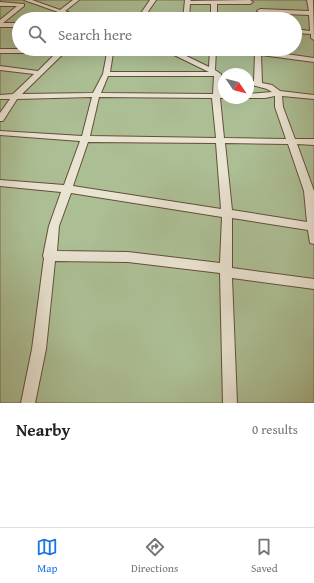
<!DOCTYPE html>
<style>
body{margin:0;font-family:"Gentium Book Plus",serif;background:#f6f6f6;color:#202124}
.compass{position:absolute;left:218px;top:68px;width:36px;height:36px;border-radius:50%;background:#fff;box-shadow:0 4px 16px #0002;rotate:125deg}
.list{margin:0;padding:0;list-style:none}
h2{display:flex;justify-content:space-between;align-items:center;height:52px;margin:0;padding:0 16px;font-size:17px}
h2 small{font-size:13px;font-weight:400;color:#757577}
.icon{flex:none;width:22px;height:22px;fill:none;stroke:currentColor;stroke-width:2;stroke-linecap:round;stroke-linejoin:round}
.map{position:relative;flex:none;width:314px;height:403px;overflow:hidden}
.search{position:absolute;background:#fff;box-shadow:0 4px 16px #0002;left:12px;right:12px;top:12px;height:44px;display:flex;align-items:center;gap:10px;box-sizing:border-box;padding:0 14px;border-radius:22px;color:#757577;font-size:15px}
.sheet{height:124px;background:#fff}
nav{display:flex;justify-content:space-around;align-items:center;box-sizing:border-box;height:56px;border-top:1px solid #e0e0e0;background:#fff;font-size:11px;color:#757577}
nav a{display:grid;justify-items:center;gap:2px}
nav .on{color:#1a73e8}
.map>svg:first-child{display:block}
.green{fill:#acbe94;stroke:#757050;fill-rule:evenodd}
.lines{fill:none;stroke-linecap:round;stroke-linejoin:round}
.minor-casing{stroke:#664e38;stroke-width:2}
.minor{fill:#e9e3d2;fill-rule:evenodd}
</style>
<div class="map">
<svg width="314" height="403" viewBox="0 0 314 403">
<rect width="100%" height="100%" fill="#ddd4ba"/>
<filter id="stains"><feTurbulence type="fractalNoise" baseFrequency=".005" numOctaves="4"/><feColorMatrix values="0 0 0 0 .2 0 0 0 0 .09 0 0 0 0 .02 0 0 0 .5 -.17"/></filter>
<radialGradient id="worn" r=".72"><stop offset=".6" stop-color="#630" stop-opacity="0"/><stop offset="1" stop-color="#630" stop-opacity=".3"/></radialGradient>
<path class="green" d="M0 0H314V403H0ZM19 19H295V49H19ZM224 74H248V98H224Z"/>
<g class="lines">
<g class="minor-casing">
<path id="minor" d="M24 0H32L60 10 73 0H79L65 11 86 19H78Z
M150 0H156L143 19H137Z
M185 0H191L190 1 250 0 253 2 250 4H217V19H211V4H190L189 19H183Z
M307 0H313L314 40 311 38V34L295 33V29L310 31 309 15 260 13 257 11 260 9 309 11Z
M0 2 24 4V6L3 23H19V27H0V20L17 6H0Z
M0 49H172L209 67 210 49H216L215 70 221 74 220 94H224L225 98H220L224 138 286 139 275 107V96L265 98H247L248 94 272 92 267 89 248 84V80L254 81 255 54 230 51 227 49 258 50 314 58V62L261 55 262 83 272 85 280 91 314 95V99L282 96 283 107 295 139H314V145L297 144 314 191V244L310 243 308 230 232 218V268L314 279V289L232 278 237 403H223L220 273 128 262 55 261 46 349 35 403H21L32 349 44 258 43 256 49 226 61 192 0 186V180L64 185 80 141 0 135V131L82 136 92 97 17 99 3 121H0V113L10 99H0V95L13 94 34 74 0 70V66L38 71 56 53H0ZM64 53H107L103 74 93 93 22 94ZM113 53H170L209 72H110ZM108 76H214L213 94 101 93ZM99 97 212 98 216 138 90 136ZM88 142 216 143 221 209 73 186ZM225 143 288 144 304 191 307 222 232 210ZM71 193 222 217 220 263 128 252 57 251 59 226Z"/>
</g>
<use href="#minor" class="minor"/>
</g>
<rect width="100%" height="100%" filter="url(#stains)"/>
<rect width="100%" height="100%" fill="url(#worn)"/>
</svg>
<svg class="compass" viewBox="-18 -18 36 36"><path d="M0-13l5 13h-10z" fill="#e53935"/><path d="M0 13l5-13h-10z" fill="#757577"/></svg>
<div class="search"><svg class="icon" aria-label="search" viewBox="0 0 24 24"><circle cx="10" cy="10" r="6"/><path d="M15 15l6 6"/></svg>Search here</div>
</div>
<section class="sheet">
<h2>Nearby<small>0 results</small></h2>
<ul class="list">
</ul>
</section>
<nav>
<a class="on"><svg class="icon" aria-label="map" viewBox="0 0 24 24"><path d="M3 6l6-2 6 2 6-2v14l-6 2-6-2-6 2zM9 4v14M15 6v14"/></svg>Map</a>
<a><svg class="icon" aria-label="directions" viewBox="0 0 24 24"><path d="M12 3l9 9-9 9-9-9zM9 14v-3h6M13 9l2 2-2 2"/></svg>Directions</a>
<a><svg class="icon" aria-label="saved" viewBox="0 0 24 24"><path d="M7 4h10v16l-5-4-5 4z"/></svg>Saved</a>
</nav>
